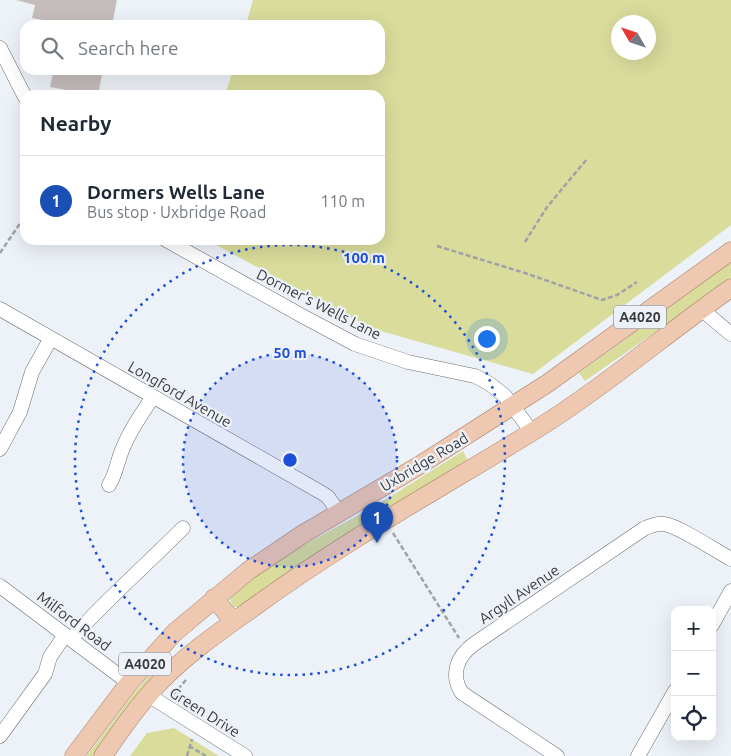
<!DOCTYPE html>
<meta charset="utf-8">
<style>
body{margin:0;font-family:Ubuntu,sans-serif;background:#f2f2f3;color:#1f2937}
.controls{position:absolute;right:15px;bottom:15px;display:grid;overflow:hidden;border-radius:10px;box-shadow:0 5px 20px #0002}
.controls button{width:45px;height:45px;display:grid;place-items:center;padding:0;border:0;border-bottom:1px solid #e0e1e3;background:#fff;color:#1f2937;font:25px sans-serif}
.compass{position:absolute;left:611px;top:15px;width:45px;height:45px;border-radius:50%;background:#fff;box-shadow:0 5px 20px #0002;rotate:309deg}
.you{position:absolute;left:486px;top:338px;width:18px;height:18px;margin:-12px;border:4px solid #fff;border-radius:50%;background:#1a73e8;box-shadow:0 0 0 8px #1a73e833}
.badge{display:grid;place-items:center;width:32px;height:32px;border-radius:50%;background:#9151c6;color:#fff;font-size:16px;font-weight:700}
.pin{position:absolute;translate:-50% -41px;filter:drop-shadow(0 1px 2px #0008)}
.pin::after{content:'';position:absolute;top:26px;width:18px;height:15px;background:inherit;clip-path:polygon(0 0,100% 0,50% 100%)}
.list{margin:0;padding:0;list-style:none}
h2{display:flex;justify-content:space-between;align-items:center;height:65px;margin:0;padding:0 20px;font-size:21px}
h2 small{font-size:16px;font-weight:400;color:#747a83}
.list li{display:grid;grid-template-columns:32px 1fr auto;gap:15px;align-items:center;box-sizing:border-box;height:90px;padding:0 20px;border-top:1px solid #e0e1e3}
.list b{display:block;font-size:19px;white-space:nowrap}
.list p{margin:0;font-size:16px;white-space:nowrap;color:#747a83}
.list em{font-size:16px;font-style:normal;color:#747a83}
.icon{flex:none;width:28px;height:28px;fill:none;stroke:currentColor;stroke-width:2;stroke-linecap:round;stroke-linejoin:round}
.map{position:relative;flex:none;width:731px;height:756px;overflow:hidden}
.search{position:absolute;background:#fff;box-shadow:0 5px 20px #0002;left:20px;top:20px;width:365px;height:55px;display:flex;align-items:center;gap:12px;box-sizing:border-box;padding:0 18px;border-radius:15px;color:#747a83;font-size:19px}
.panel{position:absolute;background:#fff;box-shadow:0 5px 20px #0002;left:20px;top:90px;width:365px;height:155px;border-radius:15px}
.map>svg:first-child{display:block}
.green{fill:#d9dc9b;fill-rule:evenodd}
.building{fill:#c5bdbb}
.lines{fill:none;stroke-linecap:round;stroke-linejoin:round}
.minor-casing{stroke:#676c70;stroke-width:15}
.major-casing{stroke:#a77e66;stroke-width:19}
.path{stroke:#9fa3a7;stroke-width:2.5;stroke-dasharray:5 2.5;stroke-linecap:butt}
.minor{stroke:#fff;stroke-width:14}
.major{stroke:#eec8b0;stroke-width:18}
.ring{fill:none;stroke:#1d4ed8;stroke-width:2.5;stroke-dasharray:2.5 5}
.labels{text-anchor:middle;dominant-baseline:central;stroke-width:4.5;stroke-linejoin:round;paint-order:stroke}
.shield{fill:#edf2f8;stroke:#6e7174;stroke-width:1}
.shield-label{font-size:14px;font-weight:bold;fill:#383a3c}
.street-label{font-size:15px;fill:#383a3c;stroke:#edf2f8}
.centre{fill:#1d4ed8;stroke:#edf2f8;stroke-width:2.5}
.ring-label{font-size:15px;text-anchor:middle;font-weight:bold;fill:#1d4ed8;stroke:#edf2f8;stroke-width:4.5;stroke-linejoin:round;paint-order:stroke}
</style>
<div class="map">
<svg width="731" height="756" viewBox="0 0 731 756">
<rect width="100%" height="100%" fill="#edf2f8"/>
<path class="green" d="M253 0H731V225L533 374 370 328 207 240H380V95H225L233 70H380V25H246ZM648 22V52H618V22Z
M731 262V278L693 306 585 381 579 373Z
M463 451 469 462 242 607H234L230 600 232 594 261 572 300 547 377 505Z
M167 655 173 661 93 756H87L134 693Z
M174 728 219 756H130L147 733Z"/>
<path class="building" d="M16 0H117L112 25H42L43 20 32 18 35 5Z
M43 70H103L98 95H76L77 92 50 87 53 73Z"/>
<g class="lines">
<g class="minor-casing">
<path id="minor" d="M0 48 25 97
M166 240 306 318 355 344 408 362 475 376 490 384 505 396 532 432
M0 309 322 493 328 497 339 513
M701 309 731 334
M0 449 20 412 32 372 51 338
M109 485C117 472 117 461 123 448 130 430 142 413 153 397
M0 586 129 683
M712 625 731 591
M71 639C106 600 146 565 183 528
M148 695 245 756
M0 736 45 674 50 657 65 635
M557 756 462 693C450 675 457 656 474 644L645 528C651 526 657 523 664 524 679 526 716 551 731 559
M638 756 675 691"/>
</g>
<g class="major-casing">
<path id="major" d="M214 598 233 621
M74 756 129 683 175 632 248 571 303 534 420 465 548 383 731 251
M103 756C121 730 139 704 161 681 188 653 222 630 254 607 343 542 439 489 532 432 602 389 664 335 731 288"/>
</g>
<path class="path" d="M525 242 547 207 587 159
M437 246 525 273 602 300 617 295 637 282
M0 253 25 216
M393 533 459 638
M173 695 186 680
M189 746 206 756
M187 756 192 739"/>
<use href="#minor" class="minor"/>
<use href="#major" class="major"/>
</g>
<circle cx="290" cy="460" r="107" fill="#1d4ed8" fill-opacity=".12"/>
<g class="ring">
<circle cx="290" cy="460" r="107"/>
<circle cx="290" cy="460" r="215"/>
</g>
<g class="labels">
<g class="shield">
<rect x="614" y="305.5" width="52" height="23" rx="4"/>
<rect x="119" y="652.5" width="52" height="23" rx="4"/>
</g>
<g class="shield-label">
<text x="640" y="317">A4020</text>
<text x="145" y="664">A4020</text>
</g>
<g class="street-label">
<text transform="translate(319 304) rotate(27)">Dormer's Wells Lane</text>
<text transform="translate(180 394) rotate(30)">Longford Avenue</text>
<text transform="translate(424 462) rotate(-31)">Uxbridge Road</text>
<text transform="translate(519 594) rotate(-34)">Argyll Avenue</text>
<text transform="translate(74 621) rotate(37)">Milford Road</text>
<text transform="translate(205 712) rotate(32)">Green Drive</text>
</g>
</g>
<circle cx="290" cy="460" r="8" class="centre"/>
<g class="ring-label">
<text x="364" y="263">100 m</text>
<text x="290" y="358">50 m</text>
</g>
</svg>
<div class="controls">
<button>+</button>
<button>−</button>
<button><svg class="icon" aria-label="locate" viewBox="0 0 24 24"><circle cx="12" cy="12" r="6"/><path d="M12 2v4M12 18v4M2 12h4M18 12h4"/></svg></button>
</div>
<svg class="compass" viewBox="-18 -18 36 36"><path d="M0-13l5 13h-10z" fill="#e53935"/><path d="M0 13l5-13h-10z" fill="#747a83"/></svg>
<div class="you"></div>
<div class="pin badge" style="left:377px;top:543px;background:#1a4fb4">1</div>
<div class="search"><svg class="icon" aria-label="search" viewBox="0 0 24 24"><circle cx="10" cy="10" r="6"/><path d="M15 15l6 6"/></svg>Search here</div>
<section class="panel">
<h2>Nearby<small></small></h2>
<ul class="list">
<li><span class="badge" style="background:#1a4fb4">1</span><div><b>Dormers Wells Lane</b><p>Bus stop · Uxbridge Road</p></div><em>110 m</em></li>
</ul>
</section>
</div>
